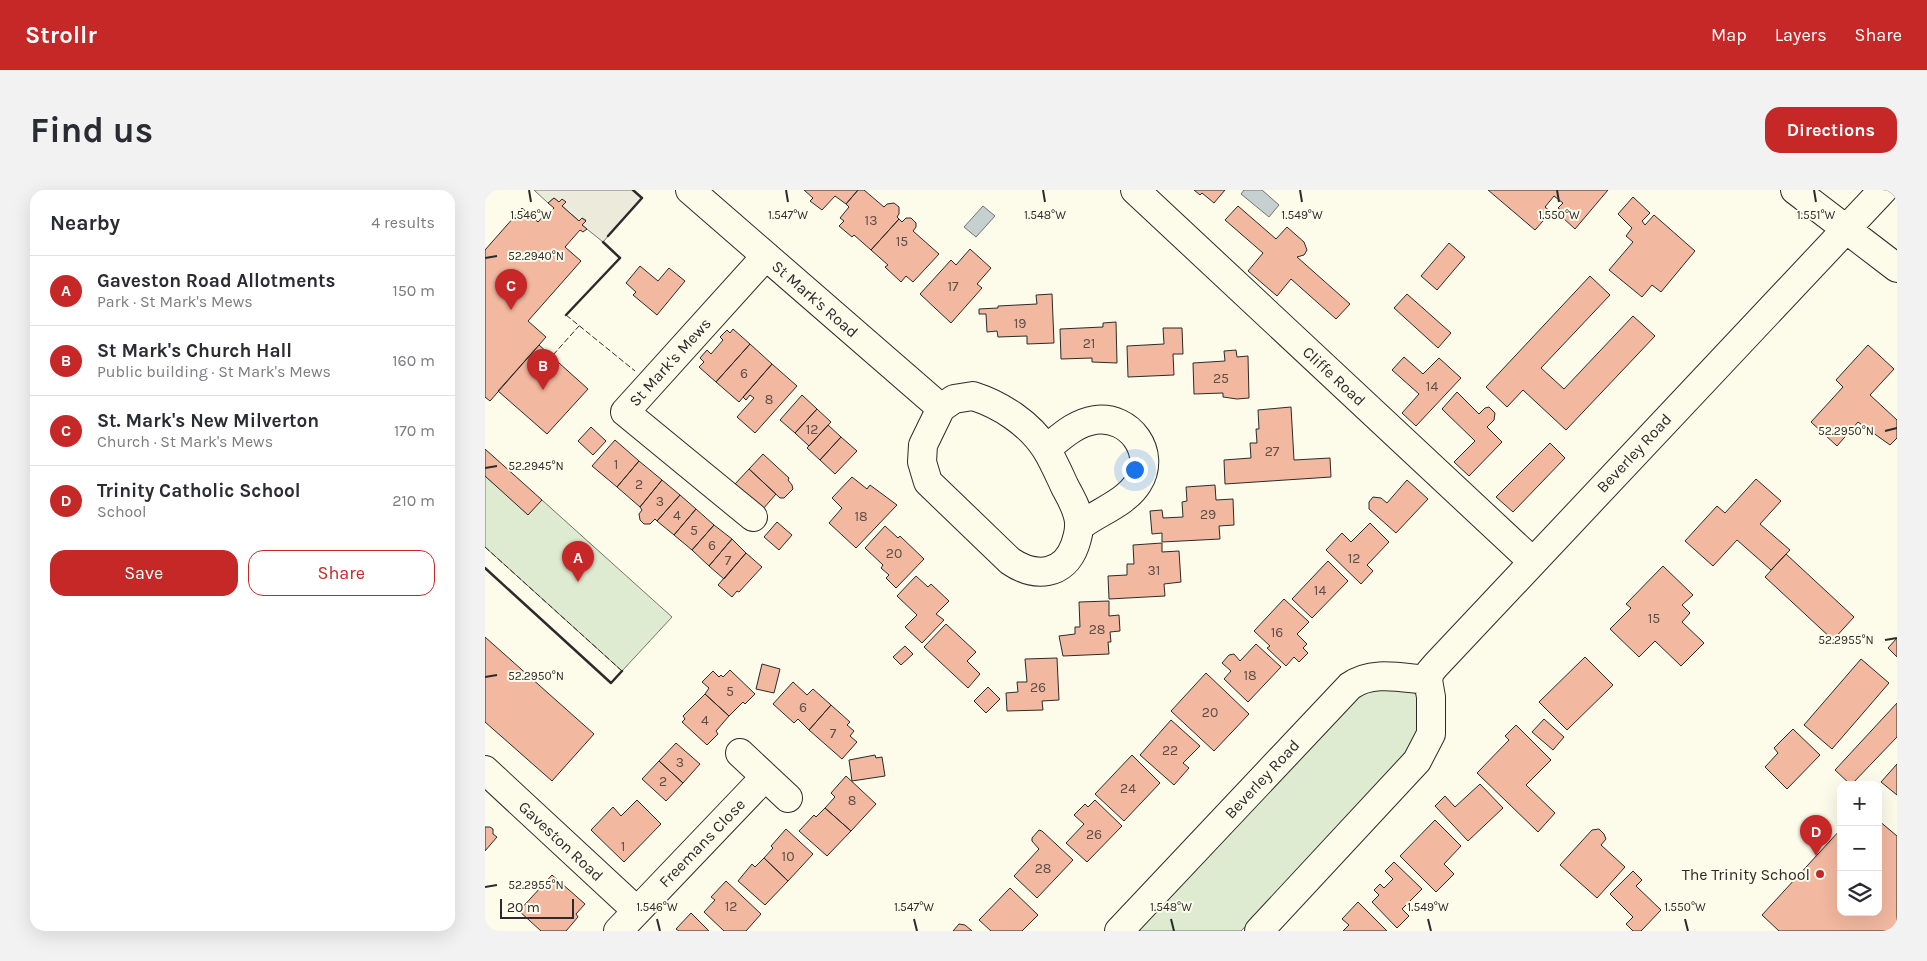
<!DOCTYPE html>
<meta charset="utf-8">
<style>
body{margin:0;font-family:Karla,sans-serif;background:#f2f2f3;color:#2b2b33}
.controls{position:absolute;right:15px;bottom:15px;display:grid;overflow:hidden;border-radius:10px;box-shadow:0 5px 20px #0002}
.controls button{width:45px;height:45px;display:grid;place-items:center;padding:0;border:0;border-bottom:1px solid #e1e1e2;background:#fff;color:#2b2b33;font:25px sans-serif}
.scale{position:absolute;left:15px;bottom:12px;width:74px;box-sizing:border-box;padding-left:5px;border:2px solid #2b2b2b;border-top:0;font-size:14px;line-height:18px;white-space:nowrap;color:#2b2b2b;-webkit-text-stroke:4px #fdfbea;paint-order:stroke}
.you{position:absolute;left:649px;top:279px;width:18px;height:18px;margin:-12px;border:4px solid #fff;border-radius:50%;background:#1a73e8;box-shadow:0 0 0 8px #1a73e833}
.badge{display:grid;place-items:center;width:32px;height:32px;border-radius:50%;background:#c62828;color:#fff;font-size:16px;font-weight:700}
.pin{position:absolute;translate:-50% -41px;filter:drop-shadow(0 1px 2px #0008)}
.pin::after{content:'';position:absolute;top:26px;width:18px;height:15px;background:inherit;clip-path:polygon(0 0,100% 0,50% 100%)}
.list{margin:0;padding:0;list-style:none}
h2{display:flex;justify-content:space-between;align-items:center;height:65px;margin:0;padding:0 20px;font-size:21px}
h2 small{font-size:16px;font-weight:400;color:#7c7c81}
.list li{display:grid;grid-template-columns:32px 1fr auto;gap:15px;align-items:center;box-sizing:border-box;height:70px;padding:0 20px;border-top:1px solid #e1e1e2}
.list b{display:block;font-size:19px;white-space:nowrap}
.list p{margin:0;font-size:16px;white-space:nowrap;color:#7c7c81}
.list em{font-size:16px;font-style:normal;color:#7c7c81}
.actions{display:flex;gap:10px;padding:15px 20px}
.actions a{flex:1;padding:11px 0;border:1px solid #c62828;border-radius:15px;text-align:center;font-size:18px;color:#c62828}
.actions .main{background:#c62828;color:#fff}
.icon{flex:none;width:28px;height:28px;fill:none;stroke:currentColor;stroke-width:2;stroke-linecap:round;stroke-linejoin:round}
.map{position:relative;flex:none;width:1412px;height:741px;overflow:hidden;border-radius:15px}
header{display:flex;align-items:center;gap:30px;box-sizing:border-box;height:70px;padding:0 25px;background:#c62828;color:#fff}
header strong{font-size:24px}
nav{display:flex;gap:28px;margin-inline-start:auto;font-size:18px}
.intro{display:flex;align-items:center;justify-content:space-between;box-sizing:border-box;height:120px;padding:0 30px}
h1{margin:0;font-size:35px}
.button{padding:12px 22px;border-radius:15px;background:#c62828;color:#fff;font-size:18px;font-weight:700}
main{display:flex;gap:30px;padding:0 30px}
aside{flex:1;background:#fff;border-radius:15px;box-shadow:0 5px 20px #0002}
.map>svg:first-child{display:block}
.green{fill:#deebd1;stroke:#74746e}
.parking{fill:#eceadb;stroke:#74746e}
.water{fill:#c7d0d0;stroke:#74746e}
.building{fill:#f2b8a0;stroke:#2b2b2b}
.lines{fill:none;stroke-linecap:round;stroke-linejoin:round}
.minor-casing{stroke:#2b2b2b;stroke-width:30}
.minor{stroke:#fdfbea;stroke-width:28}
.fence{stroke:#2b2b2b;stroke-width:1;stroke-dasharray:6 2.5;stroke-linecap:butt}
.wall{stroke:#2b2b2b;stroke-width:2.5}
.ticks{fill:none;stroke:#2b2b2b;stroke-width:2}
.poi-dot{fill:#c62828;stroke:#fdfbea;stroke-width:2}
.labels{text-anchor:middle;dominant-baseline:central;stroke-width:4;stroke-linejoin:round;paint-order:stroke}
.number-label{font-size:14px;fill:#5d4e48}
.street-label{font-size:16px;fill:#2b2b2b;stroke:#fdfbea}
.poi-label{font-size:16px;fill:#2b2b2b;stroke:#fdfbea;text-anchor:end}
.ticks-label{font-size:12px;text-anchor:middle;fill:#2b2b2b;stroke:#fdfbea;stroke-width:4;stroke-linejoin:round;paint-order:stroke}
</style>
<header>
<strong>Strollr</strong>
<nav><a>Map</a><a>Layers</a><a>Share</a></nav>
</header>
<div class="intro"><h1>Find us</h1><a class="button">Directions</a></div>
<main>
<aside>
<h2>Nearby<small>4 results</small></h2>
<ul class="list">
<li><span class="badge">A</span><div><b>Gaveston Road Allotments</b><p>Park · St Mark's Mews</p></div><em>150 m</em></li>
<li><span class="badge">B</span><div><b>St Mark's Church Hall</b><p>Public building · St Mark's Mews</p></div><em>160 m</em></li>
<li><span class="badge">C</span><div><b>St. Mark's New Milverton</b><p>Church · St Mark's Mews</p></div><em>170 m</em></li>
<li><span class="badge">D</span><div><b>Trinity Catholic School</b><p>School</p></div><em>210 m</em></li>
</ul>
<div class="actions"><a class="main">Save</a><a>Share</a></div>
</aside>
<div class="map">
<svg width="1412" height="741" viewBox="0 0 1412 741">
<rect width="100%" height="100%" fill="#fdfbea"/>
<path class="green" d="M0 286 43 324 57 310 187 427 137 481 0 357Z
M877 499H923L931 504 934 510 937 530 927 558 756 741H650Z"/>
<path class="parking" d="M49 0H148L157 8 118 52 97 35 101 30 97 28 94 31 77 16 81 12 77 10 74 12 69 8 63 13Z"/>
<path class="water" d="M759 0H777L794 15 784 27 756 4Z
M498 16 510 26 491 47 479 37Z"/>
<path class="building" d="M319 0H373L361 14 350 6 337 20 325 11 328 8Z
M373 0H379L399 17 402 14 409 13 414 17V24L412 27 414 29 386 60 369 45 367 47 354 36 359 31 355 28 364 17 361 14Z
M709 0H740L729 13 717 3 715 5Z
M1003 0H1123L1090 39 1077 27 1080 23 1073 18 1078 13 1069 6 1060 17 1066 22 1050 40Z
M1148 7 1165 23 1157 31 1160 35 1169 25 1210 61 1176 102 1167 95 1157 107 1124 80 1148 52 1141 46 1147 38 1133 24Z
M69 8 74 12 77 9 81 12 77 16 94 31 97 28 101 31 97 35 102 39 98 42 95 40 80 57 96 71 43 131 61 147 5 211 0 207V60L37 18 53 32 60 24 62 25 69 18 63 13Z
M753 16 791 49 802 37 819 52 822 60 819 65 812 67 865 114 851 129 806 89 792 106 763 81 778 63 740 30Z
M421 28H426L431 33V37L428 41 454 64 428 92 421 86 416 92 400 77 403 75 386 60 414 29 417 32Z
M964 53 980 67 952 100 936 86Z
M485 59 506 78 492 94 497 98 466 133 435 104 466 70 471 75Z
M155 76 173 91 184 78 200 91 172 125 148 105 151 102 141 93Z
M1105 86 1125 105 1056 178 1079 199 1148 126 1170 146 1081 240 1038 200 1022 217 1001 197Z
M567 104 569 153 542 154V146L513 147 512 141 502 142 501 124H494V119L513 118V116L552 114 551 105Z
M922 104 966 143 953 158 909 118Z
M631 132 632 173 607 172V168L576 169 575 139 618 137V133Z
M678 138H697L698 164H688L689 185 643 187 642 156 679 154Z
M248 139 265 154 231 192 214 177 219 172 215 168 222 160 226 164 238 150 235 147 242 140 245 143Z
M265 154 287 174 254 212 231 192Z
M54 155 103 199 62 244 13 201Z
M1383 155 1409 179 1385 205 1412 230V248L1405 255 1373 232 1352 256 1326 232 1358 197 1351 190Z
M751 160 752 167 763 166 764 208 752 209 738 207V203L709 204 708 173 740 171 739 161Z
M919 167 938 184 954 168 976 188 931 236 917 223 934 204 907 180Z
M287 174 312 196 270 243 252 227 269 208 265 205 261 210 258 207Z
M972 202 994 224 1000 218 1004 217 1010 223 1009 230 1002 237 1017 252 984 286 969 272 990 251 957 219Z
M317 205 332 219 310 243 295 230Z
M806 217 809 270 845 268 846 287 740 294 739 270 766 268 765 253H772L771 239H774L773 220Z
M332 219 346 232 324 256 310 243Z
M343 235 356 247 335 270 322 258Z
M106 237 121 251 108 265 93 251Z
M356 247 372 261 350 284 335 270Z
M130 250 154 271 132 297 107 276Z
M1065 253 1080 268 1028 322 1011 307Z
M0 259 57 310 43 325 0 286Z
M278 264 304 288 303 290 307 295 308 299 299 308H295L264 279Z
M154 271 177 290 155 317 132 297Z
M264 279 291 304 278 319 250 294Z
M367 287 382 299 385 295 412 315 371 358 344 333 357 318 347 308Z
M1271 289 1296 311 1275 334 1305 360 1286 380 1252 350 1228 376 1200 351 1232 316 1240 323Z
M177 290 195 305 172 331 170 329 165 334H159L155 330 154 324 157 320 155 317Z
M922 290 943 309 911 343 884 319V312L888 307 896 308 902 313Z
M730 295 731 310 748 309 749 335 734 336 735 349 677 352V343L667 344 665 321 677 320 678 328 698 327 697 312 702 311 701 297Z
M195 305 211 319 189 345 172 331Z
M211 319 229 335 207 360 189 345Z
M292 332 307 345 294 360 279 347Z
M885 333 904 352 882 375 888 381 876 394 841 360 857 343 866 352Z
M229 335 247 349 224 376 207 360Z
M400 336 413 348 415 346 439 369 411 398 401 388 404 385 396 378 398 375 380 358Z
M247 349 261 363 239 389 224 376Z
M677 353V362L694 361 696 392 679 394 680 406 624 409 623 386 642 385V374H649L648 355Z
M261 363 277 377 254 402 252 401 247 407 233 395Z
M1301 364 1369 427 1348 450 1280 387Z
M843 371 863 391 827 428 807 409Z
M1178 376 1208 405 1197 415 1205 423 1197 432 1219 453 1196 476 1170 451 1154 467 1125 439 1146 418 1141 414Z
M431 386 443 397 446 394 464 411 451 424 459 430 437 453 420 437 432 425 412 406Z
M799 409 824 432 812 444 822 454 818 458 823 463 814 472 809 467 801 476 782 458 785 456 769 441Z
M624 411V426L634 425 635 441 625 442 626 452H623L624 464 578 466 574 446 590 444V437H595L594 412Z
M461 434 491 462 482 471 495 484 483 498 439 457Z
M0 447 109 544 67 591 0 532Z
M1412 448V467L1403 458Z
M771 454 796 477 763 512 739 489 746 481 737 473 744 465 749 464 755 471Z
M420 456 428 464 416 475 408 467Z
M1100 467 1128 495 1082 540 1054 512Z
M572 468 574 510 557 511 558 520 522 521 521 503 533 502 532 492H542L540 469Z
M1376 469 1404 493 1347 559 1319 535Z
M277 474 295 479 289 503 271 499Z
M245 480 270 504 260 514 258 512 244 526 220 504 224 498 217 492 228 481 234 487 236 485 238 487Z
M721 483 764 524 729 561 686 521Z
M308 492 322 505 328 499 346 515 324 540 313 529 309 533 288 514Z
M503 497 515 509 501 523 489 511Z
M220 504 244 526 231 541 233 544 222 555 197 532 200 529 198 526Z
M1412 513V547L1366 595 1350 580Z
M346 515 365 532 362 535 369 541 365 546 372 552 357 569 324 540Z
M1059 529 1079 547 1068 560 1047 542Z
M686 530 715 556 698 573 704 578 689 595 655 565Z
M1031 535 1066 570 1041 595 1070 623 1053 642 992 583 1024 550 1020 546Z
M1308 539 1335 565 1302 599 1280 577 1293 563 1289 558Z
M191 553 215 574 198 593 174 571Z
M390 565 391 568 397 567 400 586 367 591 364 570Z
M647 565 675 593 639 631 610 604Z
M174 571 198 593 181 611 157 589Z
M1412 574V605L1396 592Z
M361 586 391 614 366 641 340 618 350 607 346 603Z
M995 594 1018 618 983 651 950 616 960 606 970 617Z
M152 610 176 634 139 672 106 640 128 617 136 626Z
M610 610 637 636 602 672 581 653 599 634 589 625 600 614 603 617Z
M340 618 366 641 342 666 314 641 329 625 331 627Z
M950 630 976 656 959 674 969 684 951 702 915 666Z
M1393 630 1412 646V741H1294L1277 725 1356 639V722H1393Z
M0 637H5L8 639V644L12 647 0 661Z
M301 639 328 664 303 691 279 668 288 658 286 656Z
M1114 639 1119 644 1121 649 1116 655 1140 677 1112 708 1075 675 1107 640Z
M554 640 557 641 588 670 552 708 529 686 554 659 547 651V648Z
M279 668 303 691 280 715 253 691 267 674 270 677Z
M909 672 937 699 917 719 924 726 912 738 887 712 894 705 889 700 895 694 899 698 908 689 900 681Z
M1148 681 1157 690 1151 696 1176 720 1156 741H1148L1141 734 1148 727 1125 704Z
M67 685 100 714 91 724 93 727 81 741H56L34 721Z
M241 691 276 724 261 741H239L219 722 230 710 226 707Z
M525 698 553 725 537 741H506L494 730Z
M873 712 902 741H858L864 735 857 729Z
M206 723 224 741H194L191 739Z
M474 734 480 735 487 741H468Z"/>
<g class="lines">
<g class="minor-casing">
<path id="minor" d="M205 0 456 218
M650 0 1047 371
M1310 0 1412 78
M488 206C516 215 544 233 561 259 568 270 574 284 580 297 586 308 595 323 594 336 594 342 592 349 590 355 579 386 550 388 525 371L443 292 437 272 438 255 456 218 469 209Z
M561 259C576 247 590 233 610 230 645 225 672 263 653 293 641 313 613 322 595 336
M268 327 140 222 281 66
M255 563 303 608
M0 580 152 721
M133 741 280 587
M634 741 865 496C887 480 917 488 943 490
M774 741 932 571 946 544V507L943 490 945 482 951 475 1398 0"/>
</g>
<use href="#minor" class="minor"/>
<path class="fence" d="M81 125 150 181
M68 165 94 136
M0 357 137 481"/>
<path class="wall" d="M123 46 157 8 148 0
M81 125 135 68 118 52
M0 378 126 493 137 481"/>
</g>
<path class="ticks" d="M44 0 46 12M301 0 303 12M558 0 560 12M815 0 817 12M1072 0 1074 12M1329 0 1331 12M0 68 12 66M1400 241 1412 238M0 278 12 276M1400 450 1412 448M0 487 12 485M0 697 12 695M172 729 175 741M429 729 432 741M686 729 689 741M943 729 946 741M1200 729 1203 741"/>
<circle class="poi-dot" cx="1335" cy="684" r="5"/>
<g class="labels">
<g class="number-label">
<text x="386" y="30">13</text>
<text x="417" y="51">15</text>
<text x="468" y="96">17</text>
<text x="535" y="133">19</text>
<text x="604" y="153">21</text>
<text x="259" y="183">6</text>
<text x="736" y="188">25</text>
<text x="947" y="196">14</text>
<text x="284" y="209">8</text>
<text x="327" y="239">12</text>
<text x="787" y="261">27</text>
<text x="131" y="274">1</text>
<text x="154" y="294">2</text>
<text x="175" y="311">3</text>
<text x="723" y="324">29</text>
<text x="192" y="325">4</text>
<text x="376" y="326">18</text>
<text x="209" y="340">5</text>
<text x="227" y="355">6</text>
<text x="409" y="363">20</text>
<text x="869" y="368">12</text>
<text x="243" y="370">7</text>
<text x="669" y="380">31</text>
<text x="835" y="400">14</text>
<text x="1169" y="428">15</text>
<text x="612" y="439">28</text>
<text x="792" y="442">16</text>
<text x="765" y="485">18</text>
<text x="553" y="497">26</text>
<text x="245" y="501">5</text>
<text x="318" y="517">6</text>
<text x="725" y="522">20</text>
<text x="220" y="530">4</text>
<text x="348" y="543">7</text>
<text x="685" y="560">22</text>
<text x="195" y="572">3</text>
<text x="178" y="591">2</text>
<text x="643" y="598">24</text>
<text x="367" y="610">8</text>
<text x="609" y="644">26</text>
<text x="138" y="656">1</text>
<text x="303" y="666">10</text>
<text x="558" y="678">28</text>
<text x="246" y="716">12</text>
</g>
<g class="street-label">
<text transform="translate(330 109) rotate(41)">St Mark's Road</text>
<text transform="translate(185 172) rotate(-48)">St Mark's Mews</text>
<text transform="translate(849 186) rotate(43)">Cliffe Road</text>
<text transform="translate(1149 263) rotate(-47)">Beverley Road</text>
<text transform="translate(777 589) rotate(-47)">Beverley Road</text>
<text transform="translate(76 651) rotate(43)">Gaveston Road</text>
<text transform="translate(217 653) rotate(-46)">Freemans Close</text>
</g>
<g class="poi-label">
<text x="1325" y="684">The Trinity School</text>
</g>
</g>
<g class="ticks-label">
<text x="46" y="29">1.546°W</text>
<text x="303" y="29">1.547°W</text>
<text x="560" y="29">1.548°W</text>
<text x="817" y="29">1.549°W</text>
<text x="1074" y="29">1.550°W</text>
<text x="1331" y="29">1.551°W</text>
<text x="51" y="70">52.2940°N</text>
<text x="1361" y="245">52.2950°N</text>
<text x="51" y="280">52.2945°N</text>
<text x="1361" y="454">52.2955°N</text>
<text x="51" y="490">52.2950°N</text>
<text x="51" y="699">52.2955°N</text>
<text x="172" y="721">1.546°W</text>
<text x="429" y="721">1.547°W</text>
<text x="686" y="721">1.548°W</text>
<text x="943" y="721">1.549°W</text>
<text x="1200" y="721">1.550°W</text>
</g>
</svg>
<div class="controls">
<button>+</button>
<button>−</button>
<button><svg class="icon" aria-label="layers" viewBox="0 0 24 24"><path d="M12 4l9 5-9 5-9-5zM3 14l9 5 9-5"/></svg></button>
</div>
<div class="scale">20 m</div>
<div class="you"></div>
<div class="pin badge" style="left:93px;top:392px">A</div>
<div class="pin badge" style="left:58px;top:200px">B</div>
<div class="pin badge" style="left:26px;top:120px">C</div>
<div class="pin badge" style="left:1331px;top:666px">D</div>
</div>
</main>
